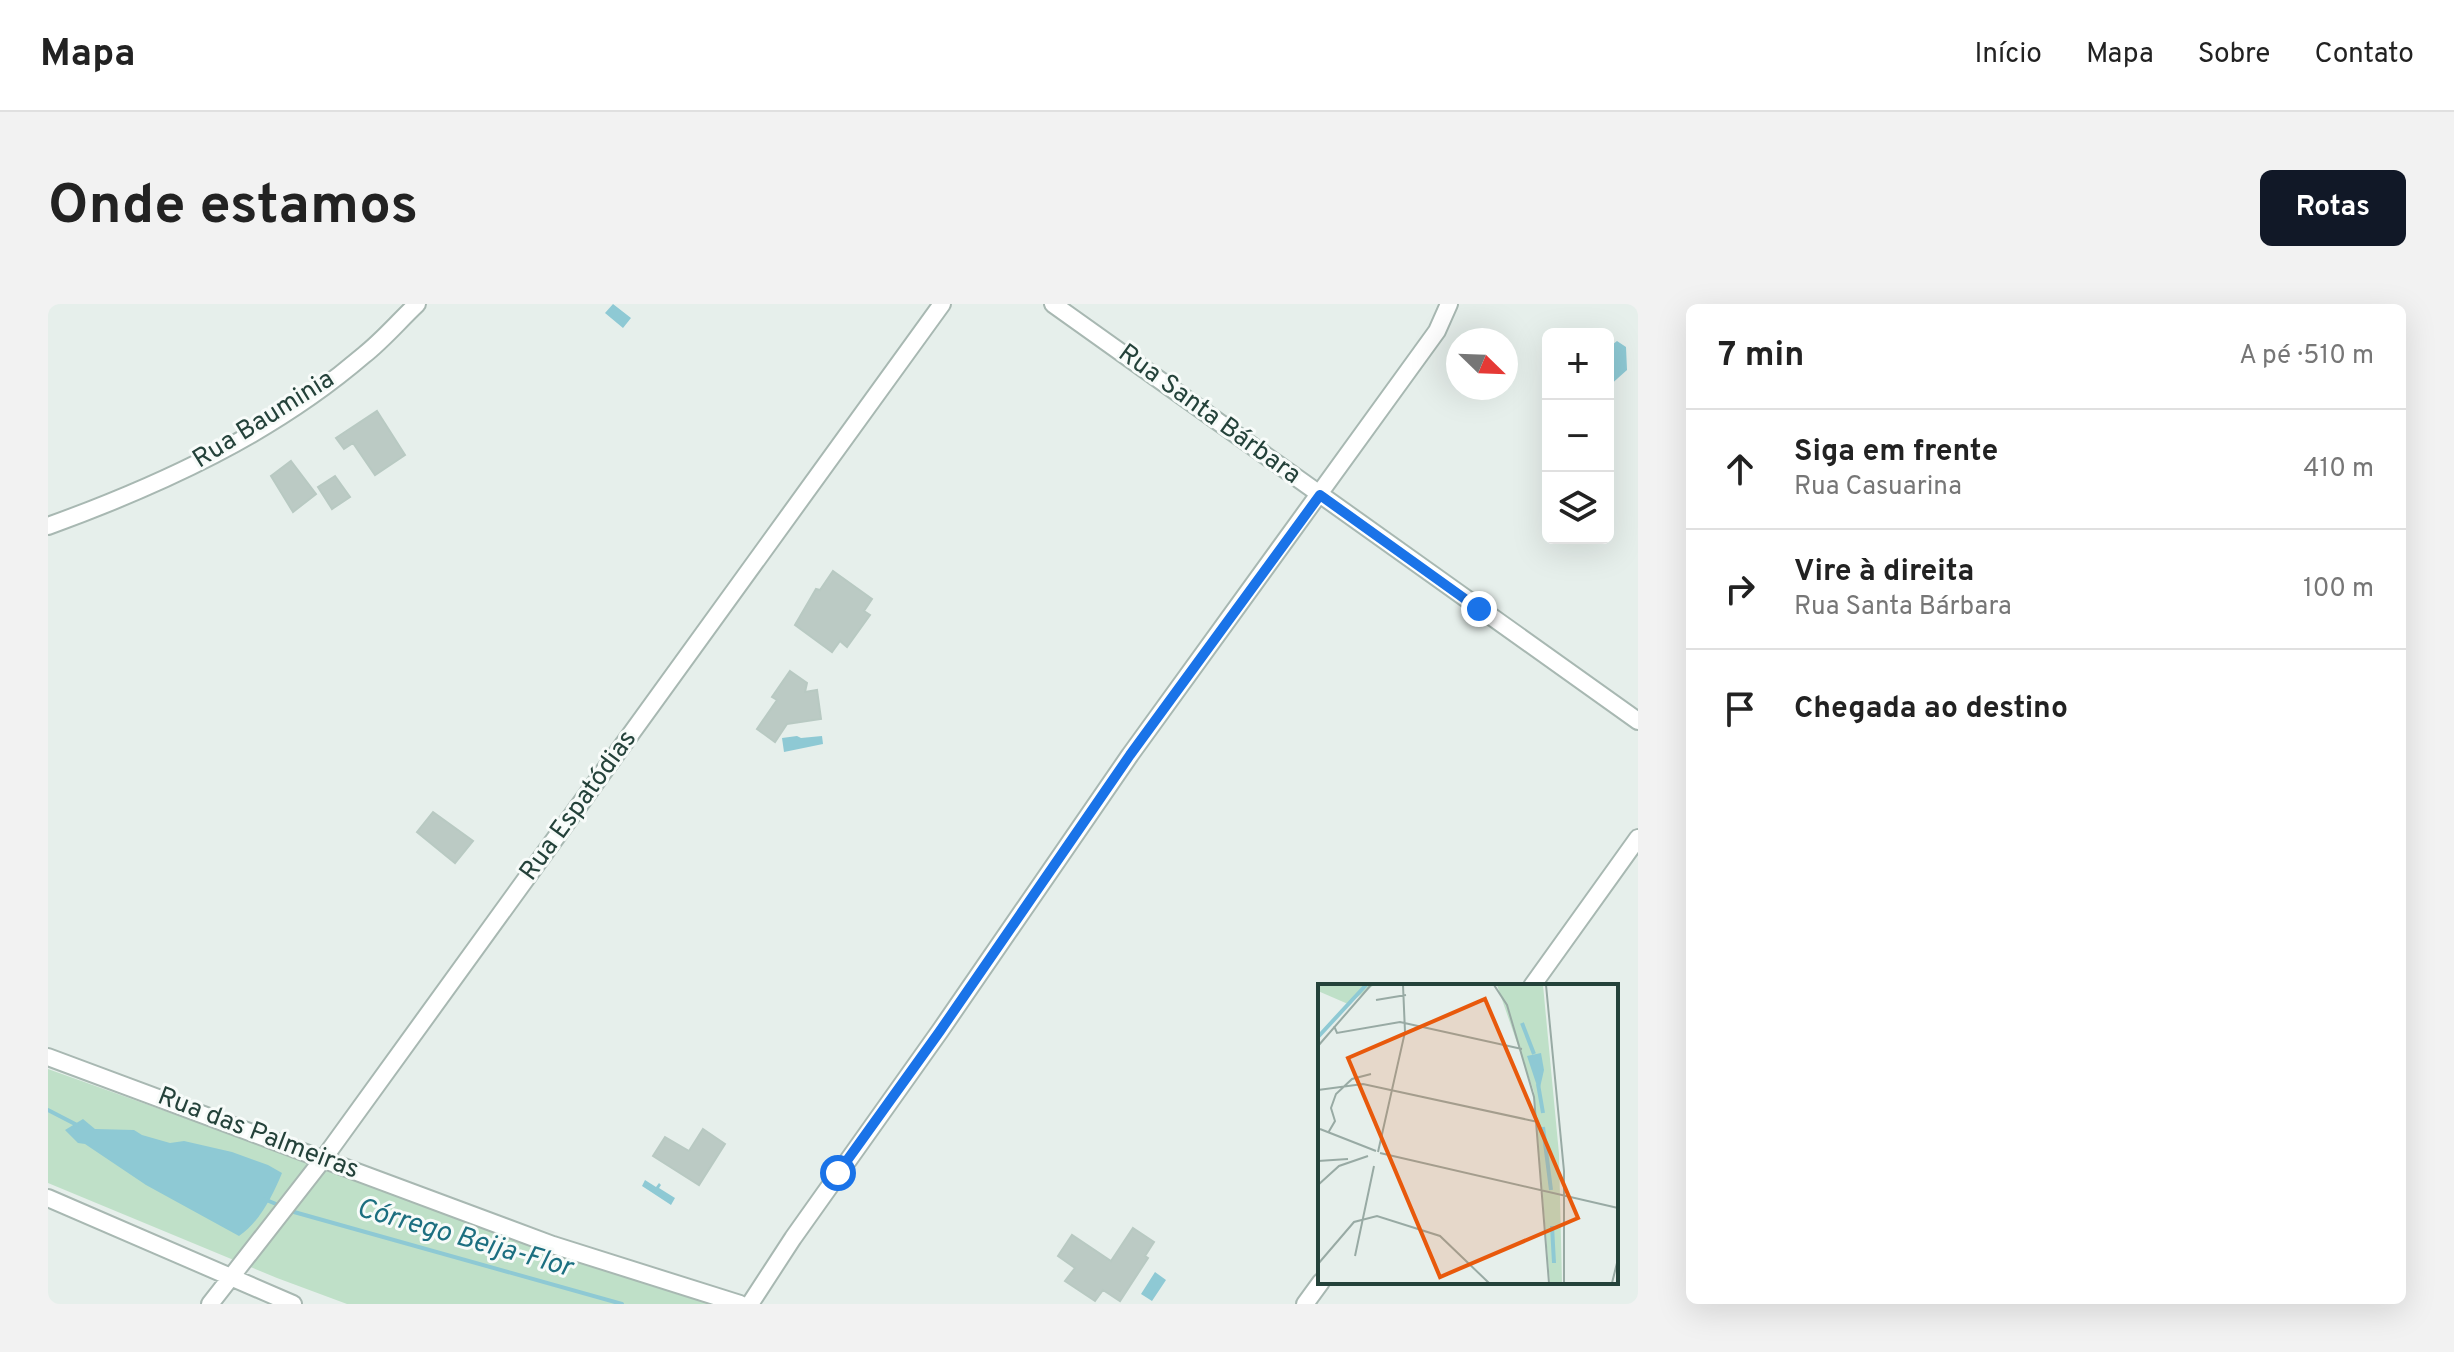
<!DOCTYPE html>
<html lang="pt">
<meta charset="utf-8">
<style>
body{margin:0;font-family:Overpass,sans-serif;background:#f2f2f2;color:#222}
.controls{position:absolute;right:24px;top:24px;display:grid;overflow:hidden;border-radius:12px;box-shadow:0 8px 32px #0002}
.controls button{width:72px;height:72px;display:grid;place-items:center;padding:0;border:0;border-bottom:2px solid #e0e0e0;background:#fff;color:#222;font:40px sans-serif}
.compass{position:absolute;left:1398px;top:24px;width:72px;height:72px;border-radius:50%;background:#fff;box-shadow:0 8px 32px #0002;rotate:113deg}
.stop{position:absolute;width:24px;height:24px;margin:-18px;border:6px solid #1a73e8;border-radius:50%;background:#fff}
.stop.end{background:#1a73e8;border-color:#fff;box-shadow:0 2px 8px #0008}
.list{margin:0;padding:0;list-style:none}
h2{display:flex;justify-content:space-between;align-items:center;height:104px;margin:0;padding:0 32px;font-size:34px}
h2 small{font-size:26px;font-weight:400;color:#767676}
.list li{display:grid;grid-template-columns:52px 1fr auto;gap:24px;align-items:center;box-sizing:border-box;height:120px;padding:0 32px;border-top:2px solid #e0e0e0}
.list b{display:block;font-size:30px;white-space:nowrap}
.list p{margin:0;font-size:26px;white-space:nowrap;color:#767676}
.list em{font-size:26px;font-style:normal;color:#767676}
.icon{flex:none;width:44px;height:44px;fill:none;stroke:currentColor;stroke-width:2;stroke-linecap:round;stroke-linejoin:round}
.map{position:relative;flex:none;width:1590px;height:1000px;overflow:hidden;border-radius:12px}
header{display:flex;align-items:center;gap:48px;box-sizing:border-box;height:112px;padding:0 40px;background:#fff;border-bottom:2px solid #e0e0e0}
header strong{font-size:38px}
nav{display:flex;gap:44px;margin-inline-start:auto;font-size:28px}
.intro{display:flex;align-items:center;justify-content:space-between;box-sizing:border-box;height:192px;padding:0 48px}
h1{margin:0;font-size:56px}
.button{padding:20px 36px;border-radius:12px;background:#111827;color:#fff;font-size:28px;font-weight:700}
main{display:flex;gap:48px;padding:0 48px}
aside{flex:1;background:#fff;border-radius:12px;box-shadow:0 8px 32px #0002}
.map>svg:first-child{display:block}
.green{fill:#bfe0c8}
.water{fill:#8ec9d4}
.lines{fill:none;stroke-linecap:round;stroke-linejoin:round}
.stream{stroke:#8ec9d4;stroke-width:4}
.building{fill:#bbcac4;stroke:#b8c9c2;stroke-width:2}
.minor-casing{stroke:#a8b8b2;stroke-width:20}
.minor{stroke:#fff;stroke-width:16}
.route{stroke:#1a73e8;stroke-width:10}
.labels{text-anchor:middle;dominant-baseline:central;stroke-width:6;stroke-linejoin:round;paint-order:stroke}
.street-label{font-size:26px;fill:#24423a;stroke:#f7fbf9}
.water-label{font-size:28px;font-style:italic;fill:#1c6f80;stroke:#f7fbf9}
.inset-river{fill:none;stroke:#8ec9d4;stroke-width:4}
.inset-road{fill:none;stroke:#98aaa4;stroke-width:2}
.view{fill:#e8590c;fill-opacity:0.15;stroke:#e8590c;stroke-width:4}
.inset-edge{fill:none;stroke:#24423a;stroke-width:4}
</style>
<header>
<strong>Mapa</strong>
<nav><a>Início</a><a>Mapa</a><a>Sobre</a><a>Contato</a></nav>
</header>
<div class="intro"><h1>Onde estamos</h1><a class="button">Rotas</a></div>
<main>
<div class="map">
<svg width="1590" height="1000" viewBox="0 0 1590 1000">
<rect width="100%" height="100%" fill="#e6efeb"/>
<path class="green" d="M0 765 629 990 667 1000H299L229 974 0 879Z"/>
<path class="water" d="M565 0 583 14 575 24 557 9Z
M1569 37 1578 43 1579 66 1560 83V44Z
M749 432 753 434 774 432 775 440 736 448 734 434Z
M35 815 47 825 86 826 94 831 122 839 136 837 184 848 220 861 234 869C225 891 211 919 191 932L98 881 37 840 30 839 17 826Z
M597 876 608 883 611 879 613 881 611 884 627 894 623 901 594 882Z
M1107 968 1118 976 1104 997 1093 990Z"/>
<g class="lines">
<path class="stream" d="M0 806 29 821
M216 895 228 900
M246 908 574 1000"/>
</g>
<path class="building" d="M329 107 357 151 327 171 305 139 296 145 288 134Z
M243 157 268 190 245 208 223 172Z
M287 172 302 193 284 205 270 183Z
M785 267 824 295 816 307 822 311 799 343 792 337 784 348 747 321 768 285 772 286Z
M742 367 759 379 757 388 769 386 773 415 739 420 727 438 709 425 729 396 724 393Z
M385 508 425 537 407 559 369 528Z
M655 825 677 840 651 881 605 852 617 833 641 847Z
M1085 924 1106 938 1097 952 1100 954 1072 997 1055 986 1047 997 1017 977 1027 964 1010 952 1024 931 1063 957Z"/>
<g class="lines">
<g class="minor-casing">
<path id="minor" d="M1005 0 1590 417
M0 222C113 181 224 130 316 51 335 36 351 17 369 0
M1484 682 1590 534
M0 753 505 941 692 1000
M0 894 245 1000
M162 1000 276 854 894 0
M702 1000 745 934 892 727 1082 451 1389 27 1401 0
M1257 1000 1273 978"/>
</g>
<use href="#minor" class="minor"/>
</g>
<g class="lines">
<path class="route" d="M790 869 892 727 1082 451 1272 191 1431 305"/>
</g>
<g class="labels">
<g class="street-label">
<text transform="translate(1161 111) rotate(36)">Rua Santa Bárbara</text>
<text transform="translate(216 116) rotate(-32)">Rua Bauminia</text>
<text transform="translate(531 502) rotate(-54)">Rua Espatódias</text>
<text transform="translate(210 830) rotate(21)">Rua das Palmeiras</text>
</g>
<g class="water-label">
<text transform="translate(416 935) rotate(16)">Córrego Beija-Flor</text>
</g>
</g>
<g transform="translate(1270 680)">
<rect width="300" height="300" fill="#e6efeb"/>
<path d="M0 1H56L30 20 0 7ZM179 1H225L241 170 244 299H232L216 108Z" fill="#bfe0c8"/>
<path d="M223 69 226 86 221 108 209 72Z" fill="#8ec9d4"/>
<path class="inset-river" d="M204 39 216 70M0 53 48 1M220 100 225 129M225 143 233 206M234 242 236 279"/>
<path class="inset-road" d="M176 1 189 21 216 113 231 299M228 1 246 187V299M58 16 88 11M16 42 19 49 82 38 204 65M0 62 53 1M0 106 45 100 220 138M2 145 58 167M10 149 17 137 13 124 18 110 34 95 53 90M60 168 87 48 85 1M62 169 300 224M0 177 30 175M0 201 21 182 50 172M37 272 56 182M0 280 36 238 59 232 122 252 171 299M294 299 300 275"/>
<path class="view" d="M167 15 260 234 122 293 30 74Z"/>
<rect width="300" height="300" class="inset-edge"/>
</g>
</svg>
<div class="controls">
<button>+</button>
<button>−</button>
<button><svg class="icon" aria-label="layers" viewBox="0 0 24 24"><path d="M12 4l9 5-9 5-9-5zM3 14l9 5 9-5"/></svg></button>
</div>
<svg class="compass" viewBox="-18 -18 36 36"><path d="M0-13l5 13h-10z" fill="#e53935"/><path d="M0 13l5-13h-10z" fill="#767676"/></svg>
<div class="stop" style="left:790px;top:869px"></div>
<div class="stop end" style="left:1431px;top:305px"></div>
</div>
<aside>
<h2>7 min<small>A pé · 510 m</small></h2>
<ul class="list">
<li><svg class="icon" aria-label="ahead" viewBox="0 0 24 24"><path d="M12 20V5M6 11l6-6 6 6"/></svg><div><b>Siga em frente</b><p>Rua Casuarina</p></div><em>410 m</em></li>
<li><svg class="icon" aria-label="right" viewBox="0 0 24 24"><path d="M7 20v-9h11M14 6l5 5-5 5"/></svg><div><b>Vire à direita</b><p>Rua Santa Bárbara</p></div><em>100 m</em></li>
<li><svg class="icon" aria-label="arrive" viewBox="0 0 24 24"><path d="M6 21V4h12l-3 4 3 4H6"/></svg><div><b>Chegada ao destino</b></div></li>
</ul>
</aside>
</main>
